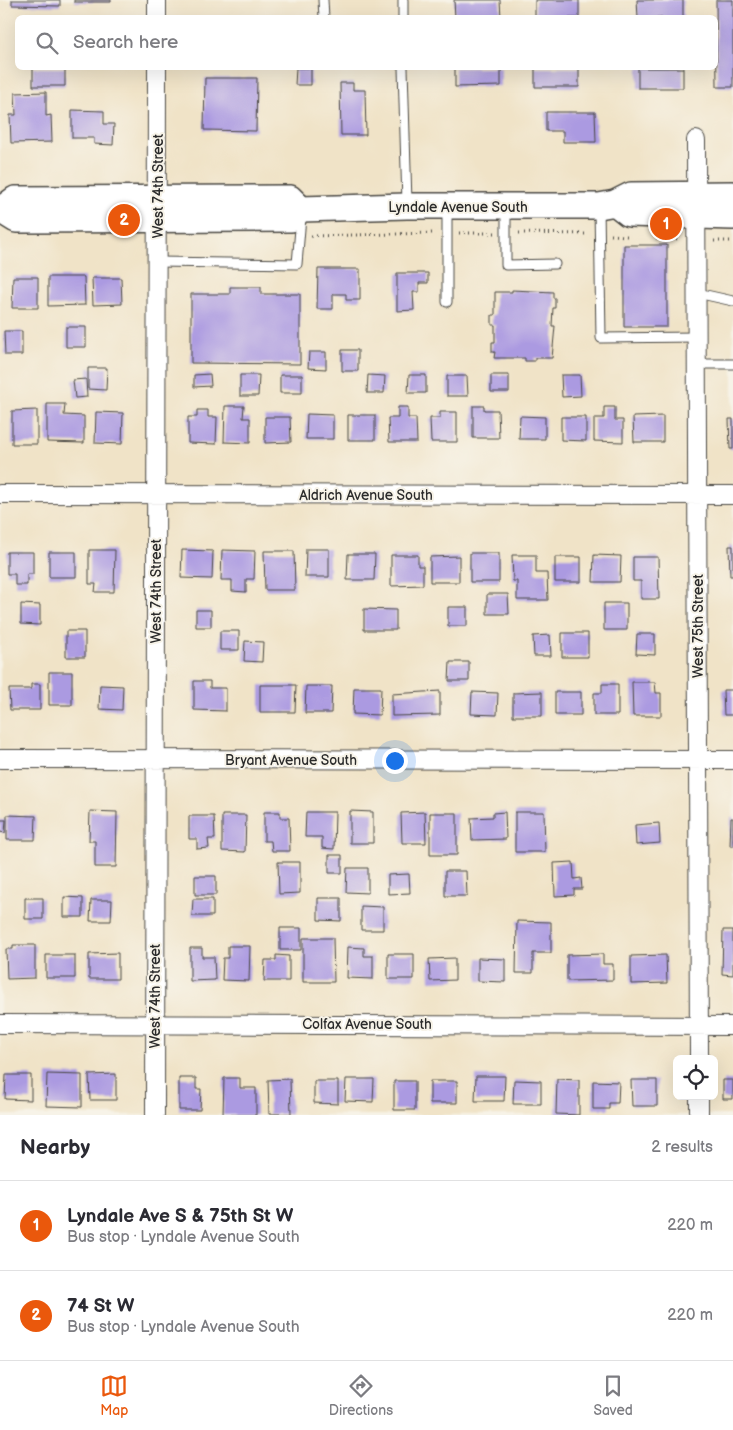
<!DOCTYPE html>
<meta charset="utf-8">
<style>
body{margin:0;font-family:"Balsamiq Sans",sans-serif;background:#f2f2f3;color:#2b2b33}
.controls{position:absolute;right:15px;bottom:15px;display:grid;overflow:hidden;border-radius:8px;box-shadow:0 5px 20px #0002}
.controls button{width:45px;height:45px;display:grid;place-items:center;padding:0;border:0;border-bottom:1px solid #e1e1e2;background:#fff;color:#2b2b33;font:25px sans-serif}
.you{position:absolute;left:394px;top:760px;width:18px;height:18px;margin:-12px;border:4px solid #fff;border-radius:50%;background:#1a73e8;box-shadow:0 0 0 8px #1a73e833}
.badge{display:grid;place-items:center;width:32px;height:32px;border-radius:50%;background:#ea580c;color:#fff;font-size:16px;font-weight:700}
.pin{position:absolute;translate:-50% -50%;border:2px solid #fff;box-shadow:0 1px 5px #0006}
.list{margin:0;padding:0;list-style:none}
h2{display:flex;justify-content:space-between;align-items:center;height:65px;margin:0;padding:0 20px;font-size:21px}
h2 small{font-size:16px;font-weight:400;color:#7c7c81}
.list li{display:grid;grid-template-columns:32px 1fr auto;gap:15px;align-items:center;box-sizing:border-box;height:90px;padding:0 20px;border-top:1px solid #e1e1e2}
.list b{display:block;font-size:19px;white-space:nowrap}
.list p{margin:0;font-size:16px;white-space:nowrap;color:#7c7c81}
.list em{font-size:16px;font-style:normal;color:#7c7c81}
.icon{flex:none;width:28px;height:28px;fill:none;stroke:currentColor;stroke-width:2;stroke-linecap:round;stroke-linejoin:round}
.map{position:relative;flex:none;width:733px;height:1115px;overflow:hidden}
.search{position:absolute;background:#fff;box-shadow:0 5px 20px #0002;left:15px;right:15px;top:15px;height:55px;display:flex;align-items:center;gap:12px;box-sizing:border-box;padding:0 18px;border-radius:8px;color:#7c7c81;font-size:19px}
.sheet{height:245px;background:#fff}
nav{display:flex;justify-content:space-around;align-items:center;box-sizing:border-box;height:70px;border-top:1px solid #e1e1e2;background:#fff;font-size:14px;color:#7c7c81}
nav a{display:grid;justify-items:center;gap:2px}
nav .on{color:#ea580c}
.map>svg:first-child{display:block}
.building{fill:#ab9ae1}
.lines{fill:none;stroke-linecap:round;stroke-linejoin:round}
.service-casing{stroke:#494742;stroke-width:11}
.minor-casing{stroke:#494742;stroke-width:20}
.secondary-casing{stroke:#494742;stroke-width:28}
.path{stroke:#494742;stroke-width:3;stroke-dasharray:1 4;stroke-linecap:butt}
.service{stroke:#fff;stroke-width:9}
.minor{stroke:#fff;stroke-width:18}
.secondary{stroke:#fff;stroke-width:25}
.labels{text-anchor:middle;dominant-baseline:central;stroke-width:4;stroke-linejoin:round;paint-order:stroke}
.street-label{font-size:14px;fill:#2b2b2b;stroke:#f7f3e8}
</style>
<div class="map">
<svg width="733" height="1115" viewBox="0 0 733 1115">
<rect width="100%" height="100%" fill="#f7f3e8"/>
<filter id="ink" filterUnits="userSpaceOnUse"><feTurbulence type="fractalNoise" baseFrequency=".02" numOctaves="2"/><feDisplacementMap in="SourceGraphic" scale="10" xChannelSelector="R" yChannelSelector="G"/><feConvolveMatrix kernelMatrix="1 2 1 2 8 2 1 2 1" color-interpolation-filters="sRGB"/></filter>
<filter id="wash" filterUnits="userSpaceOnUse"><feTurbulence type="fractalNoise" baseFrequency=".0096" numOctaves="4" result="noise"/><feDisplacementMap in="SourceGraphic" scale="20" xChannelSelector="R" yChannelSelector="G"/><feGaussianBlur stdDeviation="1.12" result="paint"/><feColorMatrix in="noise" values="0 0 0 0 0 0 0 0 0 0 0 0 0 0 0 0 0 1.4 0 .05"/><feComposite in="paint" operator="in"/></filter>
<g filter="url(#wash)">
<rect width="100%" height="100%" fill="#f0e3c7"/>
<g id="blocks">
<path class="building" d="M12 0H60V6L12 5Z
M74 0H111V2H74Z
M454 0H500L501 18H455Z
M535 0H579V18H535Z
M637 0H683V18H638Z
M716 0H733V87H717Z
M33 68H65V86H33Z
M296 68H311V85H295Z
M455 68H501V86L455 87Z
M535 68H579V87H535Z
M638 68H683V88H638Z
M205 78H257L256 131 204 130Z
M340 83H353V90H365L366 135H341Z
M46 92V116L51 115 52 142 11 143 10 115H16L15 93Z
M72 110 104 111V124H114L113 145 94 144V138H72Z
M546 112H595L596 142H563V131H546Z
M624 245H667V327H624Z
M318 269H360V300H346V294H333V309H317Z
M397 273H428V283H419V292H413L414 310 397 311Z
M13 277H38V308H12Z
M48 277H84L85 305 48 306Z
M92 278H121L122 304 93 305Z
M230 287H261V294H300V364L191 363V294H230Z
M512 290 553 292V298H555V308H553L552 326H555L552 358H535V361H525V358H494L495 352H492V342H495V325H492V315H495V292H512Z
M66 327H86V347H66Z
M4 331H22V355H5Z
M342 350H358V371H342Z
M309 352H326V369L308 368Z
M88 368H107L106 390 88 389Z
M210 374 211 386 194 387V375Z
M240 375H259L258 396H240Z
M280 375H302V393H280Z
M368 375 385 376 384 393H367Z
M409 375H426V393H408Z
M491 375H509V392H491Z
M561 375H580L581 396 562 397Z
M447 376H467L468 396H447Z
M86 379 87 397 75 398 73 380Z
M47 404H65L64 415 84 416V443L47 442Z
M225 406H244L243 418H250V443L224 442Z
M473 406H484V410H498L499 438H473Z
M398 407H408V418H416L417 442H389L388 418H398Z
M604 407H615V420H623V442L594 441V418H604Z
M37 410V444H12V411Z
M197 410H208V417H217L216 444 188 443V417H197Z
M96 412 123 413 122 444 95 443Z
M440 412H457V442H431L430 418H440Z
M307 414 333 415V439H306Z
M348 415H375V440H348Z
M520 416 545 417V439H519Z
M663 416V442H634L633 417Z
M265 417H290L291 442 265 443Z
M561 417H586V441L561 440Z
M729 419H733V449H730Z
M729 546H733V576H730Z
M306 549H329V577H305Z
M89 550H115L114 592H95L96 584H89Z
M182 550 213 551 212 579 181 578Z
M222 550 255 551 254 579H246V592L232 591V580H221Z
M264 551H294L295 590H265Z
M7 552H33V574H27V585H15V574H7Z
M49 552H76V577H49Z
M470 553H499V582H470Z
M348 554H375L374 580H347Z
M391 555H418V566H423V585L391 586Z
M512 555H536V573H547L548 600H517V581H513Z
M594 555 621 556 620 582H593Z
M459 556V582H430V557Z
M555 557H581V582H555Z
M633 557H658L659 599H641V581H633Z
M487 594H508L509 614H487Z
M604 603H627V630H604Z
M21 604 40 605V625L21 624Z
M448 607H467V626H448Z
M364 609 396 610V630H364Z
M196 610H211V627H196Z
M66 631H85V657H66Z
M220 631H239V650H220Z
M562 633H588V657H562Z
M637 634H655V655L636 654Z
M550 635 551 656H534L533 636Z
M245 641 263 642 262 662 244 661Z
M450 662H469V681H449Z
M49 672H72V705H49Z
M194 681H210V688H226V711L194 710Z
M632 682H655L656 693H661V716H633Z
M31 684H40V710H10L9 689H31Z
M602 684H618V715H594V693H602Z
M100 685 123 686 122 710 99 709Z
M260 685H296L295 712H260Z
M306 686H332L331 713H305Z
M354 688H381L380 715 353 714Z
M723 690H733V715H724Z
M440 691V715L392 716V694Z
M472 692 498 693 497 715 471 714Z
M542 692V716H513V693Z
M555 692H581V715H555Z
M90 811 117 812 116 867H95V841H89Z
M350 811 373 812V843H350Z
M264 812H280V818H289L290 851H272L271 841H264Z
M306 812H335L334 849 322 848V837H305Z
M425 812 426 843H402L401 813Z
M505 812 506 839 472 840 471 818 493 817V813Z
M515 812H544L545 852H515Z
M430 813H457V855H430Z
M7 815 36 816 35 840H7Z
M222 815H246L245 852 222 851Z
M189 816H214L215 839H208L209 848 197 849V839H189Z
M731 818H733V846H730Z
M0 820H6L5 833 0 832Z
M659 823 660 843 636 845 635 825Z
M329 855H342V873H329Z
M278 862H300V893L279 894Z
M573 862 574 879 581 878 582 889H574V895L555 896 554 863Z
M347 868H368V893L346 892Z
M445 871H466L467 896H445Z
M409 874 410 893 388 894V875Z
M195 876H216V895H195Z
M64 897 83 898V917H64Z
M25 898H43V919H25Z
M318 898H341V921L318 920Z
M193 899H213V916H192Z
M91 900H112L111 921H90Z
M361 906 383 907V930H361Z
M517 921 551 922V953H533V973H516Z
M280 928H301V950H280Z
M723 930H733V975L722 974Z
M303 938H333L334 982H303Z
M13 945H35V978L7 979 6 949H13Z
M228 946H250L249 981 222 980 223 958H228Z
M348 947 364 948V956H373V979L347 978Z
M190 948H202V957H214L215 980 190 981Z
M118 953V979H89V954Z
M388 954H414V979H388Z
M603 954V964H613V980L567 981V955Z
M46 955H75V978H46Z
M276 955 289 956V981H264L265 960H276Z
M666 955 667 983 631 984V956Z
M455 958V980L430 981 429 959Z
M478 958 505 959V982L478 981Z
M47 1074 82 1075V1107L46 1106Z
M116 1074V1100H90L89 1075Z
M6 1075H31V1100L5 1099Z
M476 1076H505L504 1101H475Z
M179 1078H196V1089H201L200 1110H179Z
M224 1078H240V1088H256V1115H223Z
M290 1079 291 1114H269L268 1080Z
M346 1079H374L373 1102 345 1101Z
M557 1079 579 1080V1115L556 1114Z
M514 1080 541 1081V1104H513Z
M631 1080H657V1106H632Z
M723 1080H733V1099H723Z
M314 1081H338V1104L314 1103Z
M394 1081H415V1110H394Z
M430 1081H457V1103H430Z
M593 1081 619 1082 618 1103H609V1109H593Z"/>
</g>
</g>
<g filter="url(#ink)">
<use href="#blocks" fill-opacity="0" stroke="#494742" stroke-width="1"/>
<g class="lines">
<g class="service-casing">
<path id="service" d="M323 0 324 18
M403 0V18
M403 68 407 203
M599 206 601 338 697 337
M506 207V265L555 264
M158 262 297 264 301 217
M697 293 733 301
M447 302V207
M697 364H733"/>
</g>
<g class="minor-casing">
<path id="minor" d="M157 0V18
M696 140 699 1059
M0 494 733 495
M0 759 733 760
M0 1024 733 1026
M699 1096V1115
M155 1115 157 68"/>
</g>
<g class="secondary-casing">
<path id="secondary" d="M615 203 629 214 733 217
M0 210 16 220 291 219 301 209 407 206H599L615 203 631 195 733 194
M0 210 15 199 290 198 301 209"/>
</g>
<path class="path" d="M459 233H495
M519 233 588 234
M611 235 627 236
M311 236 435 233
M656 238 680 239
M714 241H733"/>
<use href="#service" class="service"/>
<use href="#minor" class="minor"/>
<use href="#secondary" class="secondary"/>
</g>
</g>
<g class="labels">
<g class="street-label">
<text transform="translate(158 186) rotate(-90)">West 74th Street</text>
<text x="458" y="207">Lyndale Avenue South</text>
<text x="366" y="495">Aldrich Avenue South</text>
<text transform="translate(156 591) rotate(-90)">West 74th Street</text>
<text transform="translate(698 626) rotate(-90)">West 75th Street</text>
<text x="291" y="760">Bryant Avenue South</text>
<text transform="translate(155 996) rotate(-90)">West 74th Street</text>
<text x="367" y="1024">Colfax Avenue South</text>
</g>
</g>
</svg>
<div class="controls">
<button><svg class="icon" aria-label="locate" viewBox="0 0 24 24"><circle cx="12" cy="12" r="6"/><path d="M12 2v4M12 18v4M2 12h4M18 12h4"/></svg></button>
</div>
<div class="you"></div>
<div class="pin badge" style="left:666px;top:224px">1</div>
<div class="pin badge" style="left:124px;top:220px">2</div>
<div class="search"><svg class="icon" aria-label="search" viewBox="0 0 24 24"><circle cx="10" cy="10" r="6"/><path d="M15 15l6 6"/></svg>Search here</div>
</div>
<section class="sheet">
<h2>Nearby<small>2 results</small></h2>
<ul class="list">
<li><span class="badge">1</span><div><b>Lyndale Ave S &amp; 75th St W</b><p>Bus stop · Lyndale Avenue South</p></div><em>220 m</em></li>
<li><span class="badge">2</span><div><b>74 St W</b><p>Bus stop · Lyndale Avenue South</p></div><em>220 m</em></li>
</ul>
</section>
<nav>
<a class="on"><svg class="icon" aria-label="map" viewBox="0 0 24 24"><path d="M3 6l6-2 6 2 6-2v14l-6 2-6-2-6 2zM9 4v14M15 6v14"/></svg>Map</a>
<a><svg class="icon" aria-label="directions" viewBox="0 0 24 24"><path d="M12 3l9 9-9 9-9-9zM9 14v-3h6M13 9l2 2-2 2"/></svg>Directions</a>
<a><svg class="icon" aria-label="saved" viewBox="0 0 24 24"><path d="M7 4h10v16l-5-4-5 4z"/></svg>Saved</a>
</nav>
